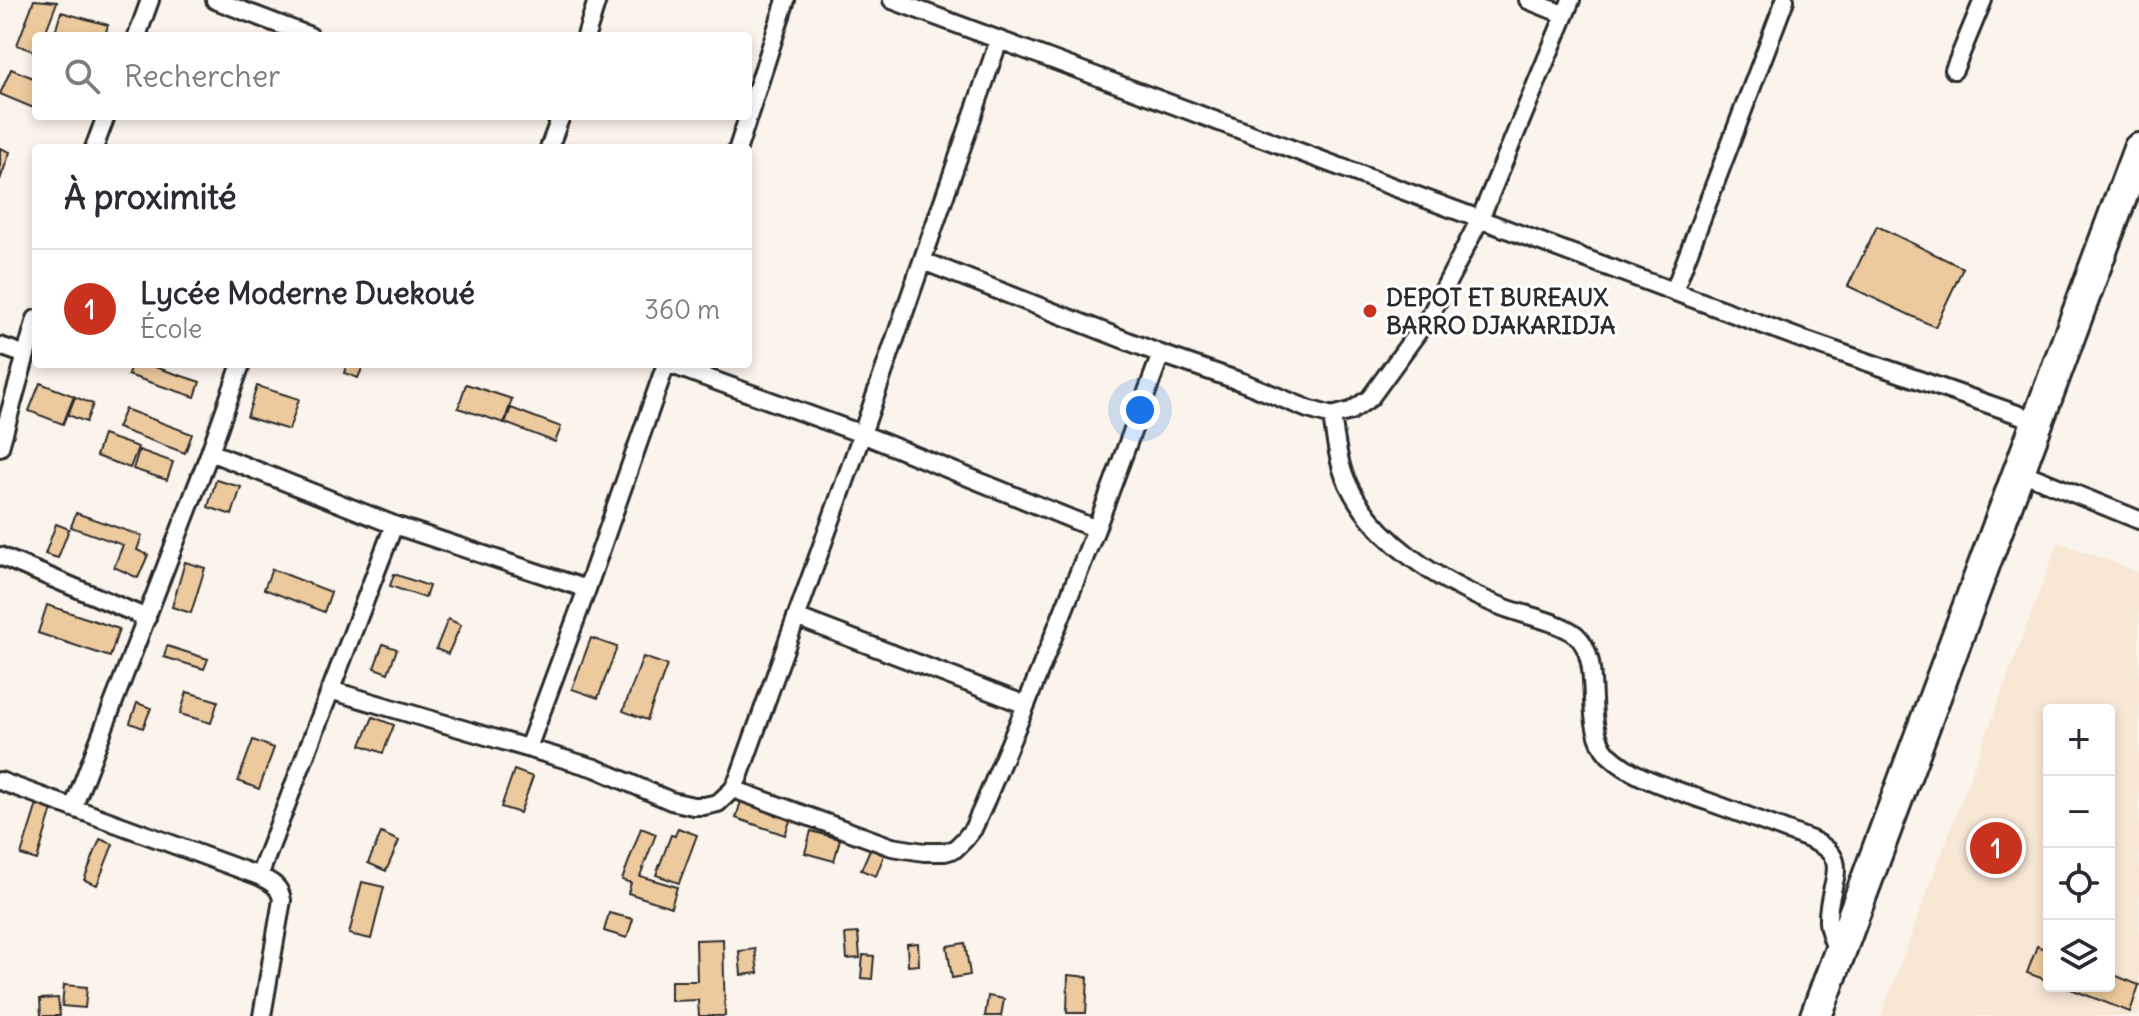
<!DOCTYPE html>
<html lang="fr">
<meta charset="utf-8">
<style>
body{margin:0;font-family:Delius,sans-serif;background:#f2f2f3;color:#2b2b33}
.controls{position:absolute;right:24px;bottom:24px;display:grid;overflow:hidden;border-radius:8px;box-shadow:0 4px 12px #0003}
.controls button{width:72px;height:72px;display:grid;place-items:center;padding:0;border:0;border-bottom:2px solid #e1e1e2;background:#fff;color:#2b2b33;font:40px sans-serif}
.you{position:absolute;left:1140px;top:410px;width:28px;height:28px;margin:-20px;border:6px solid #fff;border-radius:50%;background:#1a73e8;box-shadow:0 0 0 12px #1a73e833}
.badge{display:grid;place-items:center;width:52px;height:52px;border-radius:50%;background:#c8321e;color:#fff;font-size:26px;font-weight:700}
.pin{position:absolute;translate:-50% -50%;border:4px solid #fff;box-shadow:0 2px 8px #0006}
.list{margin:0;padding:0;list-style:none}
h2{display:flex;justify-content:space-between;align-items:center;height:104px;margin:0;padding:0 32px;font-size:34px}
h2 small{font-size:26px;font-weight:400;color:#7c7c81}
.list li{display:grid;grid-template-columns:52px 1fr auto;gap:24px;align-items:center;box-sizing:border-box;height:120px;padding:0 32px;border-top:2px solid #e1e1e2}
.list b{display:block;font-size:30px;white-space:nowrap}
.list p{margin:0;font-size:26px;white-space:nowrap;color:#7c7c81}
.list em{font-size:26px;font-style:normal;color:#7c7c81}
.icon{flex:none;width:44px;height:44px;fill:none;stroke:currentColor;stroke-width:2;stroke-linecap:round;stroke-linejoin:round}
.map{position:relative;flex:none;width:2139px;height:1016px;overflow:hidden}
.search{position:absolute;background:#fff;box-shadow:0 4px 12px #0003;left:32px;top:32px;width:720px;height:88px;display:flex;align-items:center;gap:20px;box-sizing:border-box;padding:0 28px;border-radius:8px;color:#7c7c81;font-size:30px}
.panel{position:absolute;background:#fff;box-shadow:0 4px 12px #0003;left:32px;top:144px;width:720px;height:224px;border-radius:8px}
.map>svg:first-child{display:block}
.built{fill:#f7e7d5;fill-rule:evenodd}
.building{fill:#edca9e;stroke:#2b2b2b;stroke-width:2}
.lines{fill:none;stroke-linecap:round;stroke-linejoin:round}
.street-casing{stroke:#2b2b2b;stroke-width:22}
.highway-casing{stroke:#2b2b2b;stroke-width:36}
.street{stroke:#fff;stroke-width:16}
.highway{stroke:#fff;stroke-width:30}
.poi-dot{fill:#c8321e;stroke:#fff;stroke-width:3}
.labels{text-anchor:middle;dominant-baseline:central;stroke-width:6;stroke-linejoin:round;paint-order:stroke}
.poi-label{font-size:24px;font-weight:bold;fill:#2b2b2b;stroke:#fff;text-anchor:start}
</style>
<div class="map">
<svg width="2139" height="1016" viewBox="0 0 2139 1016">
<rect width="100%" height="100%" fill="#fbf4ec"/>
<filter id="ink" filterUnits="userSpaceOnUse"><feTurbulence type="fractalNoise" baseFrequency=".0125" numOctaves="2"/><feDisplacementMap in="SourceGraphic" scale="16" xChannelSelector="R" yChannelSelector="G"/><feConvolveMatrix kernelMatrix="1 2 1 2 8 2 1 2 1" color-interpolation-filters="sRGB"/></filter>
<g filter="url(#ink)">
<path class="built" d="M2058 542 2139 572V1016H1881ZM2049 710H2109V986H2049Z"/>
<path class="building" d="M34 0 57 2 44 36H36V52L17 45Z
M61 12 108 25 105 36H54Z
M11 69 36 79V109L0 94Z
M0 148 10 152 0 180Z
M1877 226 1963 268 1935 327 1848 286Z
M131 364H146L200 382 195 397 128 375Z
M347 364H364L358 378 344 373Z
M40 383 74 396 63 424 29 411Z
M466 384 512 399 504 423 458 408Z
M257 386 299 399 289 430 247 417Z
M75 397 93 404 86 422 68 415Z
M511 408 561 427 555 442 505 423Z
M125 409 192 434 185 453 117 428Z
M103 435 138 447 130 468 96 456Z
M139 450 173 462 167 480 133 469Z
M216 480 241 487 232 515 208 507Z
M76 513 142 536 137 550 148 555 138 578 114 567 123 545 71 527Z
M56 524 69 529 58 558 45 554Z
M185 562 205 568 191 613 172 607Z
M272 569 331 592 324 612 264 589Z
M394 574 429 586 425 598 390 586Z
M47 605 119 629 110 657 38 633Z
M448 619 461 625 448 654 436 649Z
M591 638 617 647 598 698 572 689Z
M383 644 397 649 388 673 374 668Z
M167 646 208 659 204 669 164 657Z
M643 657 667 665 647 720 623 711Z
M187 692 218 701 211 723 180 714Z
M137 703 151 708 143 728 130 723Z
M373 717 394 725 383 753 361 745Z
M253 740 274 748 259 789 238 781Z
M514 770 533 777 520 813 501 807Z
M741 801 791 818 785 835 736 818Z
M37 804 52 809 37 860 21 855Z
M641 828 656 834 640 876 677 887 671 907 628 893 631 883 622 880Z
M678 828 697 835 679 883 656 875 671 835 675 836Z
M811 831 840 839 834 861 805 853Z
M381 833 399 841 386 871 368 863Z
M100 839 113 844 97 885 84 880Z
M870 849 884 855 876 876 861 870Z
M362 882 384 887 371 939 349 934Z
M609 913 633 919 627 938 604 931Z
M858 933 860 958 847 959 845 934Z
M723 939 725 1016H699L698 1000 671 1001V981H697L696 940Z
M918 943 919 965 908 966 907 944Z
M965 943 970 975 952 978 947 946Z
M2037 946 2049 951V981L2027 973Z
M755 949 758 973 741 975 739 951Z
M863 955 874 956 872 979 861 978Z
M2109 973 2139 985 2130 1012 2063 986H2109Z
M1068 975 1088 977 1086 1013H1067Z
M64 985 87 987 85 1008 62 1006Z
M988 996 1004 999 1001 1016H985Z
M58 998 60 1016H41L40 999Z"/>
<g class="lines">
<g class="street-casing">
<path id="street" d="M215 0 310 36
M892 0 1804 340 2037 421
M1528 0 1565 15
M137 36 150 0
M586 36 597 0
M1954 70 1983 0
M94 148 106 116
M549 148 561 116
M738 148 786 0
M923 261 1161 354 1242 382 1308 409 1332 416 1351 411 1370 398 1431 314 1480 219 1571 0
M1674 291 1785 0
M0 346 26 355
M669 364 862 434 1096 529
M1332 416C1335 435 1337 456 1344 475 1369 539 1442 584 1503 607 1523 615 1561 622 1576 635 1599 656 1589 699 1596 728 1598 738 1601 747 1609 755 1632 777 1665 786 1695 797 1733 810 1771 825 1809 839 1857 859 1826 883 1828 922 1829 933 1833 942 1838 952
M0 447 36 319
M210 452 394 525 587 589
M2019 471 2139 520
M0 556 147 618
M796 617 1026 705
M330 690 595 768 671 801 693 806H704L718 803 733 789 739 777 862 434 999 40
M528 748 587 589 666 364
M0 781 259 876C271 882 280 886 282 900L262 1016
M733 789 892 847 924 852H945L955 849 965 839 973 829 983 807 1026 705 1096 529 1161 354
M73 808 210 452 241 364
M259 876 394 525"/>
</g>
<g class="highway-casing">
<path id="highway" d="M1816 1016 2139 149"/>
</g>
<use href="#street" class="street"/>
<use href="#highway" class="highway"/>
</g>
</g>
<circle class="poi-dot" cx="1370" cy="311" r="8"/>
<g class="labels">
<g class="poi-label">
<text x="1386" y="297">DEPOT ET BUREAUX<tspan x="1386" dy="28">BARRO DJAKARIDJA</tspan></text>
</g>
</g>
</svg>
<div class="controls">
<button>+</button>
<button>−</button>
<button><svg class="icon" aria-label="locate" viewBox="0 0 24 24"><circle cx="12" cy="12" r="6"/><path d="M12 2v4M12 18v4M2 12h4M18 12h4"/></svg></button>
<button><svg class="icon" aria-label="layers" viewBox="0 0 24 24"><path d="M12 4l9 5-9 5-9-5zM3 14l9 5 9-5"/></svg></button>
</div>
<div class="you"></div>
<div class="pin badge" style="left:1996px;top:848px">1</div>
<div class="search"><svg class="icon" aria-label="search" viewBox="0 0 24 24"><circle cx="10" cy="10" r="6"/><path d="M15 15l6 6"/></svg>Rechercher</div>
<section class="panel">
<h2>À proximité<small></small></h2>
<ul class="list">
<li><span class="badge">1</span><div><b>Lycée Moderne Duekoué</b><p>École</p></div><em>360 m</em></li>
</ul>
</section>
</div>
